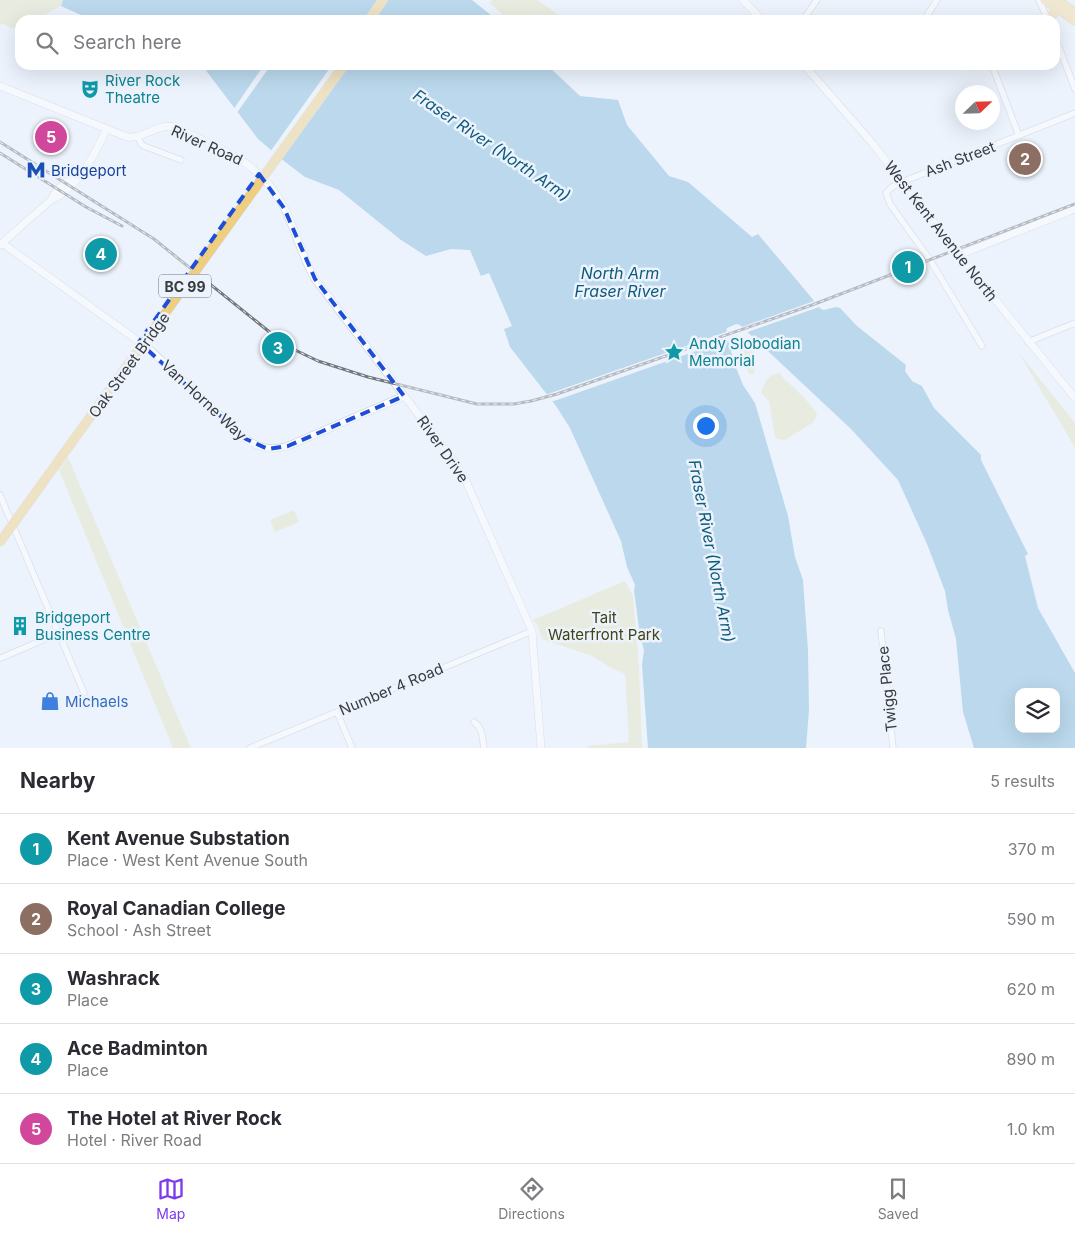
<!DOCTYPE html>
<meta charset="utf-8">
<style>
body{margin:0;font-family:Inter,sans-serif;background:#f7f7f7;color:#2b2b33}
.controls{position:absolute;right:15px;bottom:15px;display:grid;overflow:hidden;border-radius:10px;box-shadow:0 5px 20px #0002}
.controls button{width:45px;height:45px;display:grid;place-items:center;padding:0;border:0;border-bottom:1px solid #e1e1e2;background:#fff;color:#2b2b33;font:25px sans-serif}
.compass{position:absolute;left:955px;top:85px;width:45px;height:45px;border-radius:50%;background:#fff;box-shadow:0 5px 20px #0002;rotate:67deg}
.you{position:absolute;left:705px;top:425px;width:18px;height:18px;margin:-12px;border:4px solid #fff;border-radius:50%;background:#1a73e8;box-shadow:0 0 0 8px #1a73e833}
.badge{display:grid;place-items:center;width:32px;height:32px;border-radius:50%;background:#7c3aed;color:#fff;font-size:16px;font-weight:700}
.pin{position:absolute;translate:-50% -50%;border:2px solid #fff;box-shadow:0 1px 5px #0006}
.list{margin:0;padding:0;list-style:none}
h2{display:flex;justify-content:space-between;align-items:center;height:65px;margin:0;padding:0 20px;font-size:21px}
h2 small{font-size:16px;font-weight:400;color:#7c7c81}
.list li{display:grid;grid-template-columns:32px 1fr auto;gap:15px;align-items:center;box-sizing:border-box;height:70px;padding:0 20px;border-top:1px solid #e1e1e2}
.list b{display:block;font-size:19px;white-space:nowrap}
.list p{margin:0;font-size:16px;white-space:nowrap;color:#7c7c81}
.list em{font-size:16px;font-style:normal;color:#7c7c81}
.icon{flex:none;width:28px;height:28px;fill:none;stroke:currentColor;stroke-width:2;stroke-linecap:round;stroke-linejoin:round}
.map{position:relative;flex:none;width:1075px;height:748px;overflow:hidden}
.search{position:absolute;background:#fff;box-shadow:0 5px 20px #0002;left:15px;right:15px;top:15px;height:55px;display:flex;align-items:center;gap:12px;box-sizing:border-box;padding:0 18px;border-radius:15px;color:#7c7c81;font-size:19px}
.sheet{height:415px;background:#fff}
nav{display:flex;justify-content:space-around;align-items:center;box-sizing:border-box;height:70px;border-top:1px solid #e1e1e2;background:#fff;font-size:14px;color:#7c7c81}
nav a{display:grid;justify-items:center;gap:2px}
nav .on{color:#7c3aed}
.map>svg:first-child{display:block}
.green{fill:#e2e4be}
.water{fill:#7eb9da;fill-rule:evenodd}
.pier{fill:#ecf3fc}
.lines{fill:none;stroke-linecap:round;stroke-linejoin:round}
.minor-casing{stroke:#c5cbd4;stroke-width:7}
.tertiary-casing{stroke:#c5cbd4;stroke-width:8}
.primary-casing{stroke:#cfd0d1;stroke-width:10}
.trunk-casing{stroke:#cfd0d1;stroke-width:10}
.minor{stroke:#fff;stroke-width:5.5}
.tertiary{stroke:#fff;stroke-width:7}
.primary{stroke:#f4daa0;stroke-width:9}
.trunk{stroke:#f0ce80;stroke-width:9}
.rail-casing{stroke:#74787d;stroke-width:3}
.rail{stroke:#ecf3fc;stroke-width:1;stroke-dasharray:4;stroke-linecap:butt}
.trunk-bridge-casing{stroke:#cfd0d1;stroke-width:10;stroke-linecap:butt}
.trunk-bridge{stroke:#f0ce80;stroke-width:9}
.marked{fill:none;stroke:#1d4ed8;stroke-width:4;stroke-dasharray:10 6;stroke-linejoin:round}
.labels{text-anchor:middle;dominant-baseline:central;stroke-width:5;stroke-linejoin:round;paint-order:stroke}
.shield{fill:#ecf3fc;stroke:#6f7378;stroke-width:1}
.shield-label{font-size:14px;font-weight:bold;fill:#393c3f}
.culture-label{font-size:15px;fill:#0d838f;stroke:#ecf3fc;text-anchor:start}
.street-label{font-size:15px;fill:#393c3f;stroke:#ecf3fc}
.transit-label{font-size:15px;fill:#164399;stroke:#ecf3fc;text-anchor:start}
.park-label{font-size:15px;fill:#424317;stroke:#ecf3fc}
.shop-label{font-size:15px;fill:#366cbe;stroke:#ecf3fc;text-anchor:start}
.water-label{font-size:16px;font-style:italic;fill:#0e5a7a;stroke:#ecf3fc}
</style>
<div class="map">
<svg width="1075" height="748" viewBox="0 0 1075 748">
<rect width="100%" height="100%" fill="#ecf3fc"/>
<path class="green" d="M0 0H63L61 6 34 20H20V31L3 24 0 25Z
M492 0H537L566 20H508L490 3Z
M742 340 753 344 751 348 756 356C754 362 757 367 753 374H749L737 345V342Z
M1019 353 1075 423V448L1068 436Z
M779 373C790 385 810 401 817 414L814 422 785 440 777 439 775 437 769 401 761 393C765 382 767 375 779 373Z
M68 457 191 748H173L59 470Z
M294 510 299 522 275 532 270 520Z
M625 581 633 596 639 666 642 748H588V746L629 742 625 674 613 669 592 656 542 639 537 624 533 620Z"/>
<path class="water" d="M63 0H472L497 20H92L61 6Z
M197 65H547L580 96 618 100 627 125 669 176 688 182 752 237 758 234 821 309 824 310 836 307 840 308 857 326 906 365 905 371 912 381 922 386 934 408 981 455V460L1028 554 1025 556 1038 608 1075 673V748H974L963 712 956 639 948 610 945 591 927 544 898 480 851 429 740 325 736 324 727 328 726 333 735 365 743 385 755 403 788 516 795 557 803 580 808 651 809 710 806 748H648L642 665 644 650 640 636 634 590 635 585 627 567 621 541 570 428 556 406 510 347 504 329 512 326 489 273 481 276 470 250 451 249 426 256 401 240 339 190 305 177 284 161 258 139 204 68ZM1019 692H1056V729H1019Z"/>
<path class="pier" d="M264 65H271L236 114 233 110Z
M332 65H349L280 161 270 152Z
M817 300 822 306 745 333 739 328Z
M729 331 730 339 560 399 550 402 545 395Z"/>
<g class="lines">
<g class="minor-casing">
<path id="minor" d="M1039 0 1048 20
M803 20 817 0
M924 20 937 0
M1055 37 1075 89
M992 65 1019 136
M138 137 141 144 144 146 181 160
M1028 342 1075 323
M982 346 930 260 890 204 886 193 892 187 902 182 1075 113
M0 495 84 693
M881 631 893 748
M1 658 59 633
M337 712 352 748
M474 722C483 728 482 738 484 748
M250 748 532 631"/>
</g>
<g class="tertiary-casing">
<path id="tertiary" d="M743 0 762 20
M804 65 873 144 959 255 1075 398
M0 86 127 137C144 139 158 123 174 127 220 149 260 160 285 209 296 232 302 257 315 279L454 461 465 479 532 631 541 748
M51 200C57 187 67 181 79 175
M2 243 148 348 242 436C256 448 270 451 288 446L404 396
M0 245 51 200C77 189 95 155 106 130
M959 255 1075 209"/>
</g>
<g class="primary-casing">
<path id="primary" d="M1045 0 1075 21
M1056 0 1075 12
M1049 20 1057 8"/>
</g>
<g class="trunk-casing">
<path id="trunk" d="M369 20 383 0"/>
</g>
<use href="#minor" class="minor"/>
<use href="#tertiary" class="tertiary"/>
<use href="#primary" class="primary"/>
<use href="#trunk" class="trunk"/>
<g class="rail-casing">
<path id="rail" d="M0 142 154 239 277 338 293 349 318 361 368 377 477 404H514L531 401 557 394 812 305 1075 204
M0 153 86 207 122 226"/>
</g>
<use href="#rail" class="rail"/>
<g class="trunk-bridge-casing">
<path id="trunk-bridge" d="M0 542 344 65"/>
</g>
<use href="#trunk-bridge" class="trunk-bridge"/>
</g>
<path d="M0 0H1075V748H0ZM259 174 284 208 315 279 404 396 288 446 268 449 246 439 139 342Z" fill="#ecf3fc" fill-opacity=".55" fill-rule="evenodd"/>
<path class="marked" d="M259 174 284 208 315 279 404 396 288 446 268 449 246 439 139 342Z"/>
<defs>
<g id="theatre-bare" transform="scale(1.5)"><path d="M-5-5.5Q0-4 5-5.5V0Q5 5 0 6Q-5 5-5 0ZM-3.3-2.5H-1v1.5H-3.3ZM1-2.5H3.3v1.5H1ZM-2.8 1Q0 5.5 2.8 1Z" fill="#0f9aa8" stroke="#ecf3fc" stroke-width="2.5" paint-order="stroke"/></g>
<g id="metro-bare" transform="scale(1.5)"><path d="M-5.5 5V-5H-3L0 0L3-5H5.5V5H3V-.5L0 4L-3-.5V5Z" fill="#1a4fb4" stroke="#ecf3fc" stroke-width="2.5" paint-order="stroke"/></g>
<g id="sight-bare" transform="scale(1.5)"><path d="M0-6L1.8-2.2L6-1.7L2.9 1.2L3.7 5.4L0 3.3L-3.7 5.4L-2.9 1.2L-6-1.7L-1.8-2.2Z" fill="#0f9aa8" stroke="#ecf3fc" stroke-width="2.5" paint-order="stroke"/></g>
<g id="building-bare" transform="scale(1.5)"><path d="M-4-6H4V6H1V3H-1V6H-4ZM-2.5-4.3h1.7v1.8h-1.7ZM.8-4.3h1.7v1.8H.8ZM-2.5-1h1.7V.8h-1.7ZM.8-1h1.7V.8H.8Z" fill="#0f9aa8" stroke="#ecf3fc" stroke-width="2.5" paint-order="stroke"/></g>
<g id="shop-bare" transform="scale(1.5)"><path d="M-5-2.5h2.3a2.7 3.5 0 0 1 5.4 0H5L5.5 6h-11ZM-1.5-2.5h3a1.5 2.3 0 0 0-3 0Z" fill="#3f7fe0" stroke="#ecf3fc" stroke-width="2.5" paint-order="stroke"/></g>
</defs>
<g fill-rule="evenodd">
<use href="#theatre-bare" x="90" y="89"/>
<use href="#metro-bare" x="36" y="170"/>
<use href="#sight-bare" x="674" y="352"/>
<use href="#building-bare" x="20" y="626"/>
<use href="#shop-bare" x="50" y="701"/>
</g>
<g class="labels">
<rect class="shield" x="159" y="274.5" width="52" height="23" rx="4"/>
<g class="shield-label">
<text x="185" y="286">BC 99</text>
</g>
<g class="culture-label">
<text x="105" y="80">River Rock<tspan x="105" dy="17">Theatre</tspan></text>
<text x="689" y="343">Andy Slobodian<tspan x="689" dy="17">Memorial</tspan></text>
<text x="35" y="617">Bridgeport<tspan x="35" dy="17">Business Centre</tspan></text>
</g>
<g class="street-label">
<text transform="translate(207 145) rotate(24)">River Road</text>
<text transform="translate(960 159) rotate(-21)">Ash Street</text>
<text transform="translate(941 231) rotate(52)">West Kent Avenue North</text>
<text transform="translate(129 365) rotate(-54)">Oak Street Bridge</text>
<text transform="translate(204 400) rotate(43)">Van Horne Way</text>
<text transform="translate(443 449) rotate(55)">River Drive</text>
<text transform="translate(391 689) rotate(-23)">Number 4 Road</text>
<text transform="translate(887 689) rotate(-96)">Twigg Place</text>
</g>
<g class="transit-label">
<text x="51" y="170">Bridgeport</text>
</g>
<g class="park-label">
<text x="604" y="617">Tait<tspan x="604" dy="17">Waterfront Park</tspan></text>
</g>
<g class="shop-label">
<text x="65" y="701">Michaels</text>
</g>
<g class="water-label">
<text transform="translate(492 145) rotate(34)">Fraser River (North Arm)</text>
<text x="620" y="273">North Arm<tspan x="620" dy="18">Fraser River</tspan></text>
<text transform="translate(712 551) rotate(79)">Fraser River (North Arm)</text>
</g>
</g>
</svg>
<div class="controls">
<button><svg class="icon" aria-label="layers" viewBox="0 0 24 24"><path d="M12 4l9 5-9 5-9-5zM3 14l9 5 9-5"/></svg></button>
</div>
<svg class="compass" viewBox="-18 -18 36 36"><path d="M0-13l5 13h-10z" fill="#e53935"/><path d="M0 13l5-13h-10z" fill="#7c7c81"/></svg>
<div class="you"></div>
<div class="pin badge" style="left:908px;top:267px;background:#0f9aa8">1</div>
<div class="pin badge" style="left:1025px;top:159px;background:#8d6e63">2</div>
<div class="pin badge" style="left:278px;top:348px;background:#0f9aa8">3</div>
<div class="pin badge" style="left:101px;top:254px;background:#0f9aa8">4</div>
<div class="pin badge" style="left:51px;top:137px;background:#d1479c">5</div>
<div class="search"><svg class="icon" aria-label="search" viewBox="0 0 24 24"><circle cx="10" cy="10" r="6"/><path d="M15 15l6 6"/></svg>Search here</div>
</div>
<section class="sheet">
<h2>Nearby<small>5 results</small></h2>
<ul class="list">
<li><span class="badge" style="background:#0f9aa8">1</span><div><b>Kent Avenue Substation</b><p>Place · West Kent Avenue South</p></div><em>370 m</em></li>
<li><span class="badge" style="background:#8d6e63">2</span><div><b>Royal Canadian College</b><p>School · Ash Street</p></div><em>590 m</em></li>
<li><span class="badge" style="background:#0f9aa8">3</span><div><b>Washrack</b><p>Place</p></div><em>620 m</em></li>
<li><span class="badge" style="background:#0f9aa8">4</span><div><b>Ace Badminton</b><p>Place</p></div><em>890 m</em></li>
<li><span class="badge" style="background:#d1479c">5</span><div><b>The Hotel at River Rock</b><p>Hotel · River Road</p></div><em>1.0 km</em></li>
</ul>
</section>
<nav>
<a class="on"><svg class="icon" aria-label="map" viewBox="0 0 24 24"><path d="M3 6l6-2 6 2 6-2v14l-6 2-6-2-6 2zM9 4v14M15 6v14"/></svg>Map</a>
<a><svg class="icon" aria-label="directions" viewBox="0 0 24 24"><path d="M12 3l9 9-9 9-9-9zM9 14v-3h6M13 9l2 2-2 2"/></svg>Directions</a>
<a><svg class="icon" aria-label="saved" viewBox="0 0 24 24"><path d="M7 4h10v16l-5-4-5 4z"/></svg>Saved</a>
</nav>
